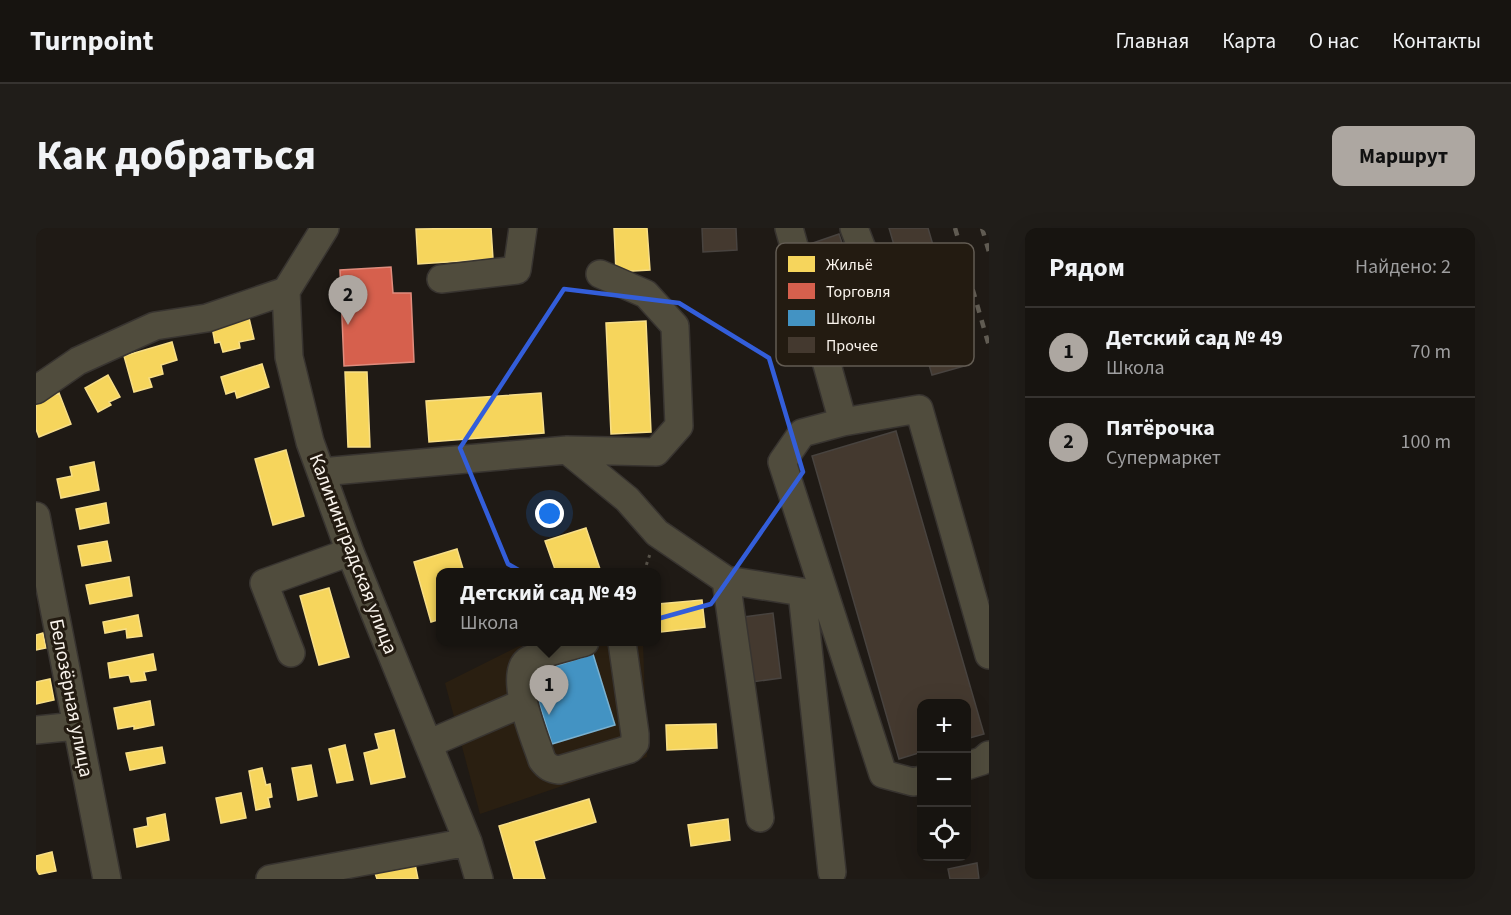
<!DOCTYPE html>
<html lang="ru">
<meta charset="utf-8">
<style>
body{margin:0;font-family:"Source Sans 3",sans-serif;background:#201d19;color:#f1f3f6}
.controls{position:absolute;right:18px;bottom:18px;display:grid;overflow:hidden;border-radius:12px;box-shadow:0 6px 24px #0002}
.controls button{width:54px;height:54px;display:grid;place-items:center;padding:0;border:0;border-bottom:2px solid #363330;background:#171410;color:#f1f3f6;font:30px sans-serif}
.you{position:absolute;left:514px;top:286px;width:21px;height:21px;margin:-15px;border:4px solid #fff;border-radius:50%;background:#1a73e8;box-shadow:0 0 0 9px #1a73e833}
.badge{display:grid;place-items:center;width:39px;height:39px;border-radius:50%;background:#ada7a1;color:#111;font-size:20px;font-weight:700}
.pin{position:absolute;translate:-50% -50px;filter:drop-shadow(0 2px 3px #0008)}
.pin::after{content:'';position:absolute;top:32px;width:21px;height:18px;background:inherit;clip-path:polygon(0 0,100% 0,50% 100%)}
.popup{position:absolute;left:400px;top:340px;width:225px;height:78px;box-sizing:border-box;display:grid;place-content:center;border-radius:12px;background:#171410;filter:drop-shadow(0 2px 4px #0005);font-size:20px;white-space:nowrap;color:#9e9e9f}
.popup b{font-size:22px;color:#f1f3f6}
.popup::after{content:'';position:absolute;left:50%;top:100%;margin-left:-12px;border:12px solid transparent;border-top-color:#171410}
.list{margin:0;padding:0;list-style:none}
h2{display:flex;justify-content:space-between;align-items:center;height:78px;margin:0;padding:0 24px;font-size:26px}
h2 small{font-size:20px;font-weight:400;color:#9e9e9f}
.list li{display:grid;grid-template-columns:39px 1fr auto;gap:18px;align-items:center;box-sizing:border-box;height:90px;padding:0 24px;border-top:2px solid #363330}
.list b{display:block;font-size:22px;white-space:nowrap}
.list p{margin:0;font-size:20px;white-space:nowrap;color:#9e9e9f}
.list em{font-size:20px;font-style:normal;color:#9e9e9f}
.icon{flex:none;width:33px;height:33px;fill:none;stroke:currentColor;stroke-width:2;stroke-linecap:round;stroke-linejoin:round}
.map{position:relative;flex:none;width:953px;height:651px;overflow:hidden;border-radius:12px}
header{display:flex;align-items:center;gap:36px;box-sizing:border-box;height:84px;padding:0 30px;background:#171410;border-bottom:2px solid #363330}
header strong{font-size:28px}
nav{display:flex;gap:33px;margin-inline-start:auto;font-size:21px}
.intro{display:flex;align-items:center;justify-content:space-between;box-sizing:border-box;height:144px;padding:0 36px}
h1{margin:0;font-size:42px}
.button{padding:15px 27px;border-radius:12px;background:#ada7a1;color:#111;font-size:21px;font-weight:700}
main{display:flex;gap:36px;padding:0 36px}
aside{flex:1;background:#171410;border-radius:12px;box-shadow:0 6px 24px #0002}
.map>svg:first-child{display:block}
.built{fill:#2a1f11}
.homes{fill:#f6d55c;stroke:#f7de87;stroke-width:1.5}
.shops{fill:#d6604d;stroke:#e08c7d;stroke-width:1.5}
.schools{fill:#4393c3;stroke:#7ab0cf;stroke-width:1.5}
.building{fill:#44392f;stroke:#48433f;stroke-width:1.5}
.lines{fill:none;stroke-linecap:round;stroke-linejoin:round}
.minor-casing{stroke:#383430;stroke-width:30}
.path{stroke:#575249;stroke-width:3;stroke-dasharray:3 4.5;stroke-linecap:butt}
.minor{stroke:#504c3d;stroke-width:27}
.rail{stroke:#605b52;stroke-width:4.5;stroke-dasharray:8 8;stroke-linecap:butt}
.marked{fill:none;stroke:#335eda;stroke-width:4.5;stroke-linejoin:round}
.labels{text-anchor:middle;dominant-baseline:central;stroke-width:6;stroke-linejoin:round;paint-order:stroke}
.street-label{font-size:20px;fill:#f9f3ec;stroke:#231b11}
.key{fill:#231b11;stroke:#635c53;stroke-width:1.5}
.key-label{font-size:16px;fill:#f9f3ec}
</style>
<header>
<strong>Turnpoint</strong>
<nav><a>Главная</a><a>Карта</a><a>О нас</a><a>Контакты</a></nav>
</header>
<div class="intro"><h1>Как добраться</h1><a class="button">Маршрут</a></div>
<main>
<div class="map">
<svg width="953" height="651" viewBox="0 0 953 651">
<rect width="100%" height="100%" fill="#1f1a15"/>
<path class="built" d="M491 414H607L611 529 444 586 409 455Z"/>
<path class="homes" d="M455 0 457 31 382 36 380 1Z
M578 0H611L614 42 580 44Z
M213 90 218 111 203 114 204 120 187 124 184 114 179 115 176 99Z
M610 93 615 204 575 206 570 95Z
M136 114 141 132 125 137 127 146 113 150 116 159 98 164 88 128Z
M226 136 233 159 201 170 199 163 190 166 185 149Z
M309 144H331L334 219H312Z
M72 147 84 169 73 174 75 177 62 184 49 160Z
M23 165 35 196 3 209 0 201V174Z
M505 165 508 205 393 214 390 173Z
M250 222 268 288 237 297 219 231Z
M58 234 63 262 25 270 21 251 36 248 34 239Z
M70 275 73 295 44 301 40 281Z
M550 300 565 344H520L509 313Z
M71 313 75 333 46 338 42 318Z
M421 321 428 344H405V391L395 394 378 334Z
M93 349 96 368 54 376 50 357Z
M293 360 313 429 283 437 264 368Z
M666 372 669 399 625 404 622 376Z
M102 387 106 408 91 410 90 401 69 405 67 394Z
M7 405 10 420 0 422V407Z
M117 426 120 442 108 444 110 452 95 454 93 447 74 450 72 435Z
M14 451 18 472 0 476V454Z
M114 473 118 497 98 501V498L82 501 78 480Z
M680 496 681 520 631 522 630 497Z
M358 502 369 549 335 556 328 525 343 521 339 506Z
M309 517 317 552 301 555 293 521Z
M126 519 129 535 94 542 90 525Z
M275 537 281 568 262 572 256 540Z
M226 540 230 557 234 556 236 569 232 570 234 579 220 582 213 543Z
M205 565 210 590 185 595 180 570Z
M553 571 560 594 498 613 509 651H478L463 598Z
M129 586 133 612 101 619 98 601 112 598 111 590Z
M692 591 694 612 655 618 652 597Z
M16 624 20 643 0 647V628Z
M379 636 382 651H341L339 645Z"/>
<path class="shops" d="M355 39 357 65H375L378 134 308 138 304 42Z"/>
<path class="schools" d="M557 426 579 497 516 516 494 446Z"/>
<path class="building" d="M666 0H700L701 22 667 24Z
M853 0H892L932 137 896 147Z
M803 6 836 105 801 117 768 18Z
M860 203 948 506 930 511V476H886V524L863 531 776 228Z
M737 385 745 450 716 454 708 389Z
M941 635 943 651H914L912 641Z"/>
<g class="lines">
<g class="minor-casing">
<path id="minor" d="M289 0 250 63 253 129 274 214 314 324 432 614 443 651
M753 0 807 194
M818 0 863 117
M405 51 481 42 487 0
M0 162 42 133 119 98 171 90 250 63
M531 222 591 271 621 305 690 352 766 364 796 644
M285 244 531 222 620 224 643 198 639 98 610 66 564 46
M0 288 71 651
M690 352 724 590
M549 414C536 418 501 426 491 433 472 448 500 513 506 532 511 539 515 541 523 542L594 521 599 515V506L586 414
M255 425 228 355 314 324
M0 502 40 498
M392 516 487 475
M930 538 946 533 953 527
M886 552 877 554 847 546 746 234 766 205 807 194 883 181 953 427
M234 651 432 614"/>
</g>
<path class="path" d="M608 344 614 326"/>
<use href="#minor" class="minor"/>
<path class="rail" d="M919 0 953 118
M946 0 953 24"/>
</g>
<path class="marked" d="M528 61 643 75 733 130 767 244 675 376 585 401 472 336 424 220Z"/>
<g class="labels">
<g class="street-label">
<text transform="translate(317 326) rotate(69)">Калининградская улица</text>
<text transform="translate(35 470) rotate(79)">Белозёрная улица</text>
</g>
</g>
<rect x="740" y="15" width="198" height="123" rx="9" class="key"/>
<rect x="752" y="28" width="27" height="16" fill="#f6d55c"/>
<rect x="752" y="55" width="27" height="16" fill="#d6604d"/>
<rect x="752" y="82" width="27" height="16" fill="#4393c3"/>
<rect x="752" y="109" width="27" height="16" fill="#44392f"/>
<g class="key-label">
<text x="790" y="42">Жильё</text>
<text x="790" y="69">Торговля</text>
<text x="790" y="96">Школы</text>
<text x="790" y="123">Прочее</text>
</g>
</svg>
<div class="controls">
<button>+</button>
<button>−</button>
<button><svg class="icon" aria-label="locate" viewBox="0 0 24 24"><circle cx="12" cy="12" r="6"/><path d="M12 2v4M12 18v4M2 12h4M18 12h4"/></svg></button>
</div>
<div class="you"></div>
<div class="pin badge" style="left:513px;top:487px">1</div>
<div class="popup"><b>Детский сад № 49</b>Школа</div>
<div class="pin badge" style="left:312px;top:97px">2</div>
</div>
<aside>
<h2>Рядом<small>Найдено: 2</small></h2>
<ul class="list">
<li><span class="badge">1</span><div><b>Детский сад № 49</b><p>Школа</p></div><em>70 m</em></li>
<li><span class="badge">2</span><div><b>Пятёрочка</b><p>Супермаркет</p></div><em>100 m</em></li>
</ul>
</aside>
</main>
